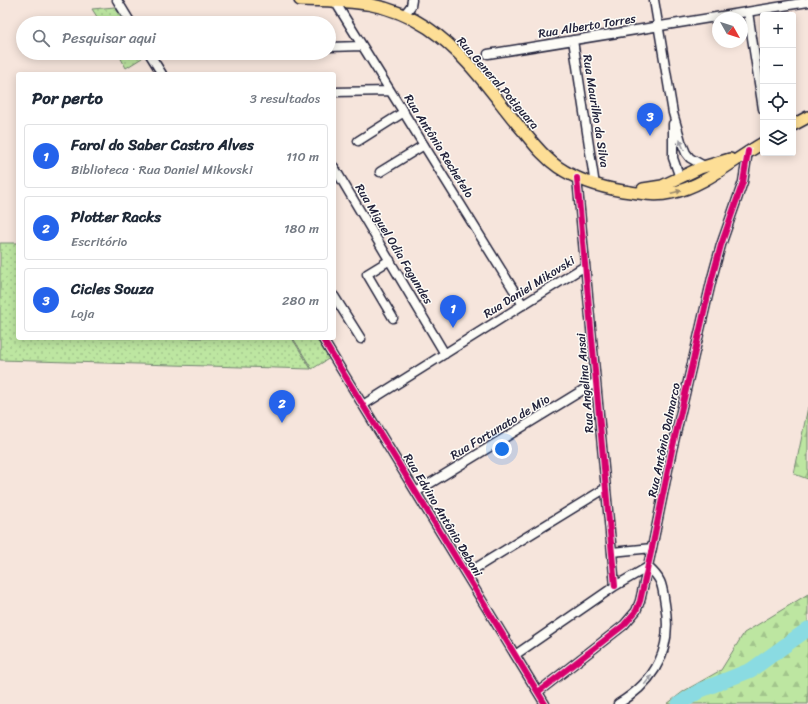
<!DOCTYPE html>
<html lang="pt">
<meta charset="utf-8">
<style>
body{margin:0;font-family:Sriracha,sans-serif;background:#f6f6f7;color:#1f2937}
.controls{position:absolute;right:12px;top:12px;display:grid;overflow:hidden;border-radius:4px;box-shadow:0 2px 10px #0003}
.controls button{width:36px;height:36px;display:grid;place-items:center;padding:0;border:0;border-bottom:1px solid #e0e1e3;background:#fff;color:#1f2937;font:20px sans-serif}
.compass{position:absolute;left:712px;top:12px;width:36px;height:36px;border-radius:50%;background:#fff;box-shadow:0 2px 10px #0003;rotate:129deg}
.you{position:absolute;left:502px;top:449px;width:14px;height:14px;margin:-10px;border:3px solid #fff;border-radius:50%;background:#1a73e8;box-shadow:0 0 0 6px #1a73e833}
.badge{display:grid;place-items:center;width:26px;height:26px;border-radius:50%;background:#2563eb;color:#fff;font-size:13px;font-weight:700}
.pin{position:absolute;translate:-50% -33px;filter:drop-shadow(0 1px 2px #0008)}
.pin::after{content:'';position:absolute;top:21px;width:14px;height:12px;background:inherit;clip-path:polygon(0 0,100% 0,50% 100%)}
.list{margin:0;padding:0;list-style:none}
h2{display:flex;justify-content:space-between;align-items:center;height:52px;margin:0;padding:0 16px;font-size:17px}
h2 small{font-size:13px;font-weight:400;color:#747a83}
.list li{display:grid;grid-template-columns:26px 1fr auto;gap:12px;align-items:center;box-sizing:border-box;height:64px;margin:0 8px 8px;padding:0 8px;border:1px solid #e0e1e3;border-radius:4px}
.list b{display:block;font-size:15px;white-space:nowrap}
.list p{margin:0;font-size:13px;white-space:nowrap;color:#747a83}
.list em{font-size:13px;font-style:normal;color:#747a83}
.icon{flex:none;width:22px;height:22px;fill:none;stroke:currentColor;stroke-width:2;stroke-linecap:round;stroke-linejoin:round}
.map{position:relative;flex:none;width:808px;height:704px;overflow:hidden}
.search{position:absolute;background:#fff;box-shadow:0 2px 10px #0003;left:16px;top:16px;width:320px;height:44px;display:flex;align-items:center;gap:10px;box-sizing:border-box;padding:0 14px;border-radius:22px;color:#747a83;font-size:15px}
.panel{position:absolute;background:#fff;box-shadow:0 2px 10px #0003;left:16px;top:72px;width:320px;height:268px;border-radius:4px}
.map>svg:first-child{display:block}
.grass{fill:url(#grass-dots);stroke:#70846e}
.forest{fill:url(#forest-firs);stroke:#70846e}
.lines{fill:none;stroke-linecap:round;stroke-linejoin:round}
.river{stroke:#8adbe2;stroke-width:15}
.minor-casing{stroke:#22223b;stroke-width:11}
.major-casing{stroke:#22223b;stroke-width:14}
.minor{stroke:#fdfcf7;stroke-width:8}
.major{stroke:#fdde96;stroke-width:11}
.cycleway-casing{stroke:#fdfcf7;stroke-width:8}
.cycleway{stroke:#d6006c;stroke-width:6}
.oneway{fill:#9a9aa2}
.oneway2{fill:#9a896d}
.labels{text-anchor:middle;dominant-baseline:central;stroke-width:3;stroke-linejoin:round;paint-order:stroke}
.street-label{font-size:12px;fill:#22223b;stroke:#fdfcf7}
</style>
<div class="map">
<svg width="808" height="704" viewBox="0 0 808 704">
<defs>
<pattern id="grass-dots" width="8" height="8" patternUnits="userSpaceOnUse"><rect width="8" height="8" fill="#bde6a1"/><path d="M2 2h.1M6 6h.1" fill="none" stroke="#a2c58c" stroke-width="1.8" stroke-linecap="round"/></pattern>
<pattern id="forest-firs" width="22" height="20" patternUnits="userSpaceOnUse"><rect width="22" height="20" fill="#bde6a1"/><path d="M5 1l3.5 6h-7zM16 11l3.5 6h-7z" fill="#a2c58c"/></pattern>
</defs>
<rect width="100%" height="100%" fill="#f6e5dc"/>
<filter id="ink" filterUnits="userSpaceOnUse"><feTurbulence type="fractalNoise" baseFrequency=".025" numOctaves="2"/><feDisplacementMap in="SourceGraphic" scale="8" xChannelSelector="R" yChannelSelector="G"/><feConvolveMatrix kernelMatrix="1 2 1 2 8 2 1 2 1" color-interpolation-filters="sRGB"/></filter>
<g filter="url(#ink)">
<path class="grass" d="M115 7 124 23H101L92 9Z
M118 53H142L143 55 142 58 126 68Z
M0 243H18V338H292L311 369 0 360Z
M293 338H318L330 358 312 369Z"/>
<path class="forest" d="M808 407V479L794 474Z
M808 594V704H667L684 691 721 670 744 633Z"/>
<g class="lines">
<path class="river" d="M679 704 701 690 751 670 808 629"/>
<g class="minor-casing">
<path id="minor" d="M117 0 131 23
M334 0 523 305
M654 0 673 113 681 141 686 153 690 158 706 167
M748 12 763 109
M404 15 411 6 412 0
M573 40 595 185
M329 47 362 46
M149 53 162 74
M488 54 808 2
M334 92 390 91
M673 124V158L680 178
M358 141 404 112
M334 167 445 354
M380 172 424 145
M577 178 615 586
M390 260 367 274 393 318
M334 296 361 339
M322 338 545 704
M363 405 585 266
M416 492 596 382
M612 552 652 548
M466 574 606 488
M515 655 615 586 648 567
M538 692 624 625 636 611 640 601 652 548 672 450 712 278 721 245 743 182 748 151
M618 704C656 681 673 649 665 604 662 586 663 580 648 567"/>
</g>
<g class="major-casing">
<path id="major" d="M300 0C349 1 385 0 428 28 465 53 491 92 518 125 531 140 542 156 558 167 577 180 599 187 623 191 639 193 654 197 671 193 705 186 733 160 763 143
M793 125 808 117
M643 189 662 186 700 168 730 159"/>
</g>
<use href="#minor" class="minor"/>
<use href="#major" class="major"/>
<g class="cycleway-casing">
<path id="cycleway" d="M577 178 615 586
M322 338 545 704
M538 692 624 625 636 611 640 601 652 548 672 450 712 278 721 245 743 182 748 151"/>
</g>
<use href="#cycleway" class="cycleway"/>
</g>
<defs><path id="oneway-solid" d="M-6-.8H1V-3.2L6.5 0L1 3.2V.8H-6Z"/></defs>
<g class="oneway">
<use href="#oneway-solid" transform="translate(682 145) rotate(-113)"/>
<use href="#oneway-solid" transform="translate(648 680) rotate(-52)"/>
</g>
<use class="oneway2" href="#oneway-solid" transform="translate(676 192) rotate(-15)"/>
</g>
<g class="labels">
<g class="street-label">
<text transform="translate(587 26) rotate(-9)">Rua Alberto Torres</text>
<text transform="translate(498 83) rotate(49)">Rua General Potiguara</text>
<text transform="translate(596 111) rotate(81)">Rua Maurilho da Silva</text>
<text transform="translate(439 146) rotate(58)">Rua Antônio Rechetelo</text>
<text transform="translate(394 244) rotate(59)">Rua Miguel Odia Fagundes</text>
<text transform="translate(529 287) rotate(-32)">Rua Daniel Mikovski</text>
<text transform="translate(585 383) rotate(-95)">Rua Angelina Ansai</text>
<text transform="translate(500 427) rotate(-31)">Rua Fortunato de Mio</text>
<text transform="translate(664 440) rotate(-78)">Rua Antônio Dalmarco</text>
<text transform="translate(443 515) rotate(59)">Rua Edvino Antônio Deboni</text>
</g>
</g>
</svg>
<div class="controls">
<button>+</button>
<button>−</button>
<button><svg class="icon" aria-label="locate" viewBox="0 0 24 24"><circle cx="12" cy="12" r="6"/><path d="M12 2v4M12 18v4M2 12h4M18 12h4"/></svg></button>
<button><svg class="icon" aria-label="layers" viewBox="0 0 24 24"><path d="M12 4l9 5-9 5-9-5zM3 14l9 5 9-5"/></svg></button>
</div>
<svg class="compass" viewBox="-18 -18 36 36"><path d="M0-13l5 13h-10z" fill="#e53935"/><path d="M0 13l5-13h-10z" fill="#747a83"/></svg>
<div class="you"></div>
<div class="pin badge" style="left:453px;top:328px">1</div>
<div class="pin badge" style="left:282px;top:423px">2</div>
<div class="pin badge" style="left:650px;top:136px">3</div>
<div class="search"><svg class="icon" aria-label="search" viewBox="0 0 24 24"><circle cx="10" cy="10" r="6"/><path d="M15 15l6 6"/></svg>Pesquisar aqui</div>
<section class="panel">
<h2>Por perto<small>3 resultados</small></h2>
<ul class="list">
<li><span class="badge">1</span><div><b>Farol do Saber Castro Alves</b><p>Biblioteca · Rua Daniel Mikovski</p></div><em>110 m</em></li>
<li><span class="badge">2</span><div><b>Plotter Racks</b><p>Escritório</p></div><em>180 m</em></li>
<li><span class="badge">3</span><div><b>Cicles Souza</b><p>Loja</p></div><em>280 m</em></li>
</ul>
</section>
</div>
